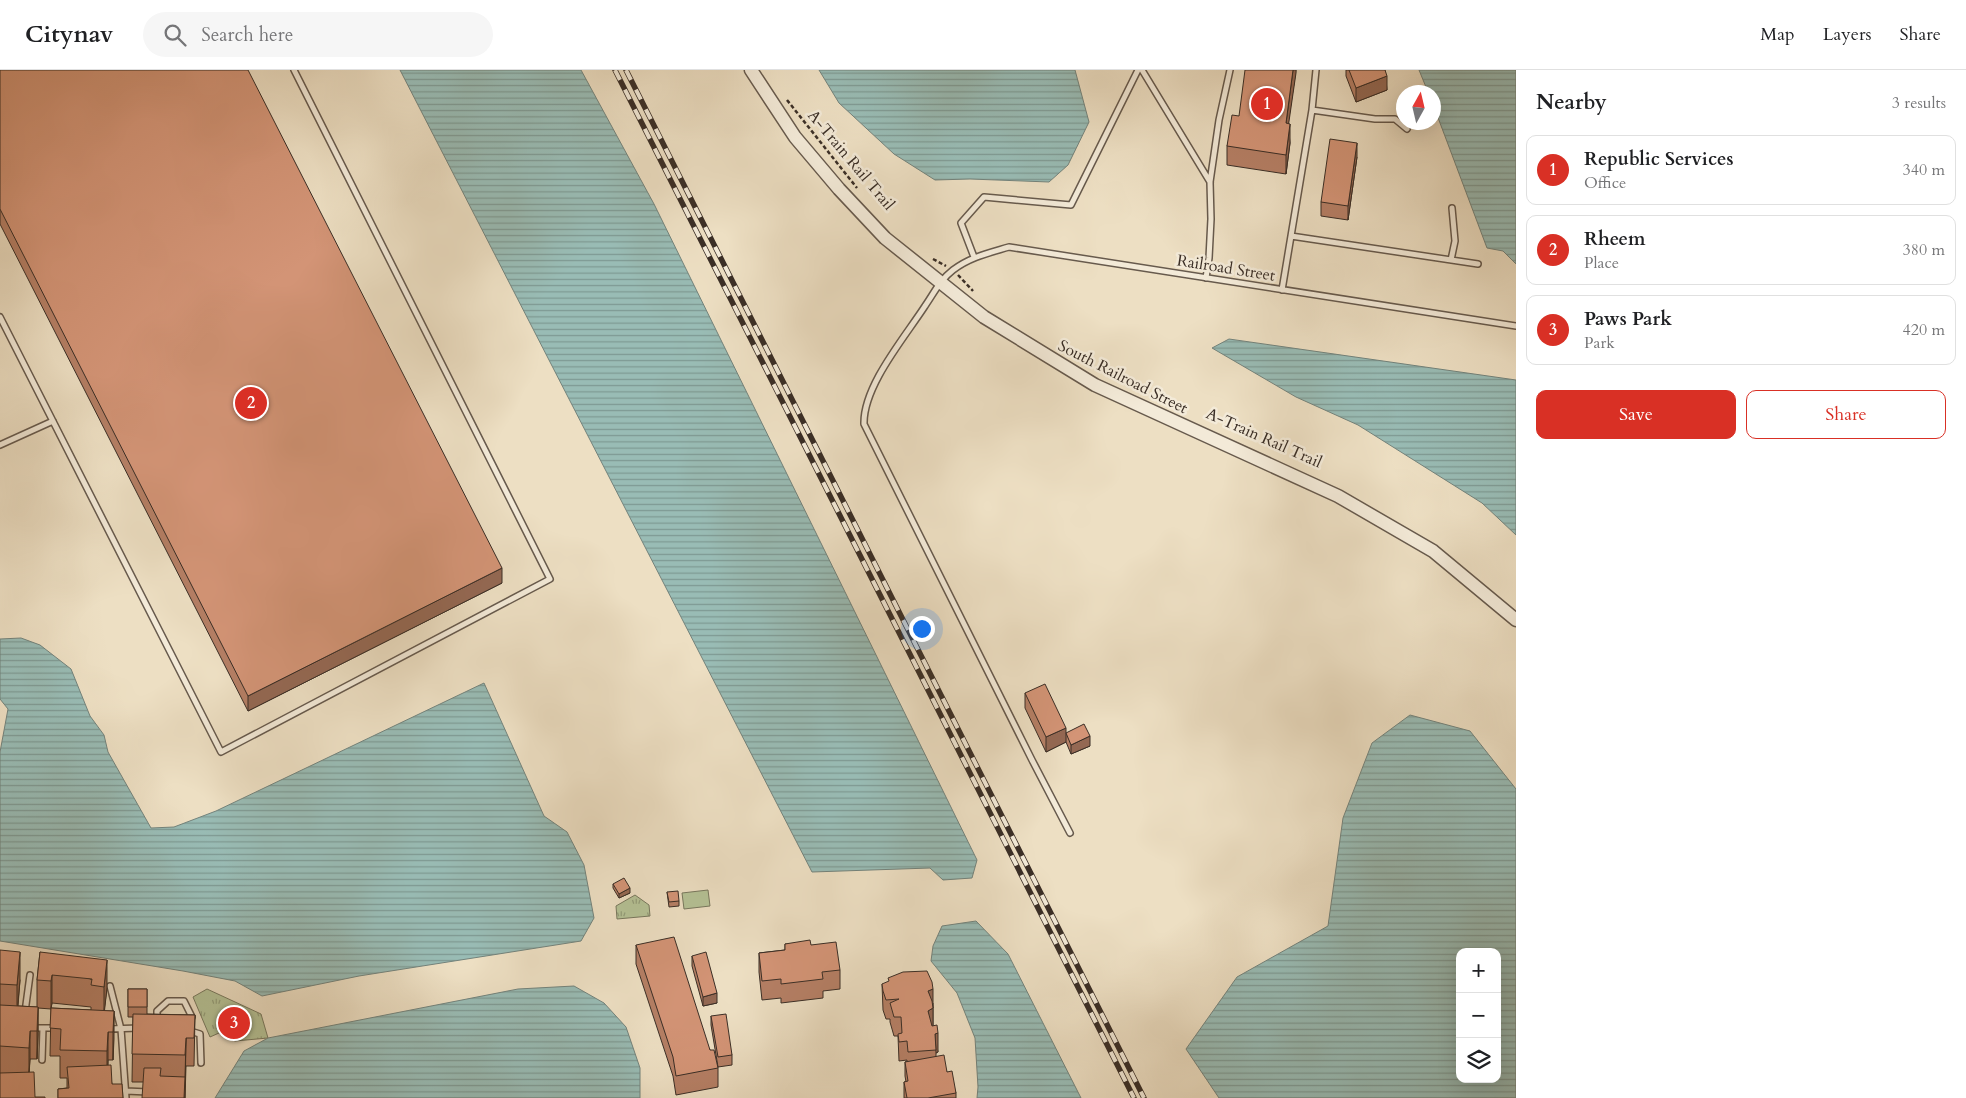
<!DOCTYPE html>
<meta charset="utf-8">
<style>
body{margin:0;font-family:Cardo,serif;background:#f6f6f6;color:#202124}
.controls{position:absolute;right:15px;bottom:15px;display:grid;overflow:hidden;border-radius:10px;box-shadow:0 5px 20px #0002}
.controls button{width:45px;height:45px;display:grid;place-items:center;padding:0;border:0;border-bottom:1px solid #e0e0e0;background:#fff;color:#202124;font:25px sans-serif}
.compass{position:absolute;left:1396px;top:15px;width:45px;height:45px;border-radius:50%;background:#fff;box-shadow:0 5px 20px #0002;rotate:8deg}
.you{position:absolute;left:921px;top:558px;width:18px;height:18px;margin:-12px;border:4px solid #fff;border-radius:50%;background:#1a73e8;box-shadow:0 0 0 8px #1a73e833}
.badge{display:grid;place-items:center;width:32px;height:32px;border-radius:50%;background:#d93025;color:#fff;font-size:16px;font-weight:700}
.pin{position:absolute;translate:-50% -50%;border:2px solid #fff;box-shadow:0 1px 5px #0006}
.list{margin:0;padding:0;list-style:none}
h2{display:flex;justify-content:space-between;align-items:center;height:65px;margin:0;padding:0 20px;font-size:21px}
h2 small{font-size:16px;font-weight:400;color:#757577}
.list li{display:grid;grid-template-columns:32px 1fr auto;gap:15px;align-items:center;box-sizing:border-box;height:70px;margin:0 10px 10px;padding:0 10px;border:1px solid #e0e0e0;border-radius:10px}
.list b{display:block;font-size:19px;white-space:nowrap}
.list p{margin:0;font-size:16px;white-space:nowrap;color:#757577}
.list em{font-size:16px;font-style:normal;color:#757577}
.actions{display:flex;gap:10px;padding:15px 20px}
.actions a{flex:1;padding:11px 0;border:1px solid #d93025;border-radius:10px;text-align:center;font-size:18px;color:#d93025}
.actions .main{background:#d93025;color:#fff}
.icon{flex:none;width:28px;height:28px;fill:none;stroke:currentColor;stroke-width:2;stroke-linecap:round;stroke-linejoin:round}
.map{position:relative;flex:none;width:1516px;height:1028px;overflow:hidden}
header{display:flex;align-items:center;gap:30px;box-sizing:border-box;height:70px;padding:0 25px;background:#fff;border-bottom:1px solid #e0e0e0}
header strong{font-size:24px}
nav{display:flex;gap:28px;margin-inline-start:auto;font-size:18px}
.search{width:350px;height:45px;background:#f6f6f6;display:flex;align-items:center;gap:12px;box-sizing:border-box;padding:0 18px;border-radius:28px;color:#757577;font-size:19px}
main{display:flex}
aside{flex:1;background:#fff}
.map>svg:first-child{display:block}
.grass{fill:#b5c296;stroke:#78785e}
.park{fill:url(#park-tufts);stroke:#78785e}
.water{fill:url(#water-rules);stroke:#73837c;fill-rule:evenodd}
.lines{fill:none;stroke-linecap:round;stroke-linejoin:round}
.service-casing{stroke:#675a4d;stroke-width:8}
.tertiary-casing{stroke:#675a4d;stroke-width:15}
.path{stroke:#3a2e26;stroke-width:2.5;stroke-dasharray:4 2.5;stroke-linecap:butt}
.service{stroke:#f3ead8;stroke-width:5}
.tertiary{stroke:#f3ead8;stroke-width:12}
.rail-casing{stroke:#3a2e26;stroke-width:5.5}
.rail{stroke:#f3ead8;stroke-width:4;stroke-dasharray:11;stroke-linecap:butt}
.wall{fill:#b57f65;stroke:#3a2e26;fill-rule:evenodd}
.shaded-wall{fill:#946853;stroke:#3a2e26}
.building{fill:#d39476;stroke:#3a2e26}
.labels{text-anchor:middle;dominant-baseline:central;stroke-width:5;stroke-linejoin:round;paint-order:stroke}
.street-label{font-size:16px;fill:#3a2e26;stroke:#f3ead8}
</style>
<header>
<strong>Citynav</strong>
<div class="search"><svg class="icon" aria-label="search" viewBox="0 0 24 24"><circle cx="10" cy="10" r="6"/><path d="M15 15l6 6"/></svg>Search here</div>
<nav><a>Map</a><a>Layers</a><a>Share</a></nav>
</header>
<main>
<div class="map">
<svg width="1516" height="1028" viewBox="0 0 1516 1028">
<defs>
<pattern id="park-tufts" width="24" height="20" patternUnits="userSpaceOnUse" patternTransform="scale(1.25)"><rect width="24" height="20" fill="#b5c296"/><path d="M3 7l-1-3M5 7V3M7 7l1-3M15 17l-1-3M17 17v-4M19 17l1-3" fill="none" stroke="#949e7a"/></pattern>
<pattern id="water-rules" width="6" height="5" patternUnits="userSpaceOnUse" patternTransform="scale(1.25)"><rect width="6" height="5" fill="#99bcb5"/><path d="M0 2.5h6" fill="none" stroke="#7e9993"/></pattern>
</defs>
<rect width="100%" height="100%" fill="#eddfc3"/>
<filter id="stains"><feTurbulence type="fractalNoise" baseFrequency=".004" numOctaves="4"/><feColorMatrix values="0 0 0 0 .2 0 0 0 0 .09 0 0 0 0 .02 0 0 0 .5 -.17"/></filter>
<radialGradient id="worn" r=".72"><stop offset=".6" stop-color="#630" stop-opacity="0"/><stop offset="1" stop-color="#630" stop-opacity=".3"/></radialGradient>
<path class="grass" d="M708 820 710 836 684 839 682 823Z"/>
<path class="park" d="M635 825 649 835 650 846 617 849 616 836Z
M207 919 261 944 268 968 235 971 219 963 210 967 193 927Z"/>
<path class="water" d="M400 0H581L654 134 977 790 972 808 943 810 930 798 812 802Z
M819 0H1075L1089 52 1068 95 1049 112 970 109 935 110 894 84 839 33Z
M1419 0H1516V194L1503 181 1487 178 1434 37V22H1428Z
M1229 269 1516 310V465L1482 433 1358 355 1296 327 1212 278Z
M21 568 40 575 71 599 90 646 104 665 108 682 151 758 174 757 216 741 484 613 544 746 567 762 584 795 594 848 581 871 359 906 262 926 235 911 183 901 0 871V682L8 639 0 629V569Z
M1410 645 1470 661 1516 719V1028H1219L1186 979 1237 907 1328 856 1343 748 1372 673ZM1460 882H1497V1009H1460Z
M976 851 1008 884 1081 1028H977L978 1017 975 968 957 923 931 891 933 876 942 856Z
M574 916 604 933 626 957 640 998V1028H215L244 981 268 968 518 919Z"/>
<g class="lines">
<g class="service-casing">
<path id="service" d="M1142 0 1210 112
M1312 40 1375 49H1395L1407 59
M1291 166 1478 194
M974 187 961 153 984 127 1071 135 1138 0
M1451 190 1455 171 1452 138
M1206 208 1209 188 1211 149 1210 112 1219 50 1230 0
M1282 220 1312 40 1316 0
M0 247 221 682 550 509 294 0
M0 375 53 351
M1070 763 1032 690 864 354C863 316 905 267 925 236 934 223 940 210 953 200 970 187 989 183 1009 177L1516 256
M110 916 121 959 126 1028
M25 942 30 905
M157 950V941L168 931H184L192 947 190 950
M33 958H57
M108 959 139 958
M190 961 200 964 201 993
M42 990 43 958
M126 1021 148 1022"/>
</g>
<g class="tertiary-casing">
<path id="tertiary" d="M751 0 795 67 839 119 885 168 984 247 1095 315 1338 426 1433 481 1516 550"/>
</g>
<path class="path" d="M787 30 857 118
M933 189 946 196
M958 205 973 221"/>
<use href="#service" class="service"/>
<use href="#tertiary" class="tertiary"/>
<g class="rail-casing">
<path id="rail" d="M615 0 1134 1028
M626 0 1144 1028"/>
</g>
<use href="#rail" class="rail"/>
</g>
<path class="wall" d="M0 0 502 513 248 641 0 154Z
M1296 0 1288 53 1290 73 1286 104 1227 95V76L1239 46Z
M1346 0H1385L1387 20 1356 32 1346 6Z
M1357 87 1348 150 1321 146V132Z
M1025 623 1066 663 1090 676 1071 684 1066 672 1046 682 1025 638Z
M613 814 630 823 619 828 613 818Z
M667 822 679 831V836L669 837Z
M785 874 811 875 840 900V919L823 921V928L781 933V928L762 930 759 902V883L785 880Z
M636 875 710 980 718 998V1017L676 1025 673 1006 636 894Z
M0 880 20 910 18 936 37 937V910L40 882 107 918 104 941H114L113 990H108V995L112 1014 123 1028H58V1019L67 1018V1008H60V986H50L51 939 38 938V965L37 989H30L29 1002 0 1028ZM52 933 91 937V940L51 938Z
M692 886 717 933 703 936 692 896Z
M882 914 933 933V955L938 982 936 983V986L947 1002 956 1023V1028H904V1012H906L905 1006V992L907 991V990L899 991 898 966H894L890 952V949H886L883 940Z
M128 919H147V944L195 945 194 996H186L185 1028 143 1012H132L133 947H128Z
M711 946 732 985V995L718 997 711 955Z"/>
<path class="shaded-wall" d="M1293 0H1296V3L1286 72V53Z
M1387 6V20L1356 32V18Z
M1290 54V73L1286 104V85Z
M1357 73V87L1348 150V136Z
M502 498V513L248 641V626Z
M1066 658V672L1046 682V667Z
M1090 666V676L1071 684V675Z
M630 818V823L619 828V824Z
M20 882V910L17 943V915Z
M107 890V918L104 945V917Z
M52 905V933L51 939V911Z
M933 919V938L928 921Z
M717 923V933L703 936V927Z
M38 937V965L37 989V961Z
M933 938V958L928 960V941Z
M114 941V969L113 990V962Z
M30 961V989L29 1006V978Z
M108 962V990L107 1009V981Z
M938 963V982L936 983 935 964Z
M186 968 185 1028H184L185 1008Z"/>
<path class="building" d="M0 0H248L502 498 248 626 0 139Z
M1245 0H1293L1286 53 1290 54 1286 85 1227 76 1232 45 1239 46Z
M1349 0H1385L1387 6 1356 18Z
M1330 69 1357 73 1348 136 1321 132Z
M1045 614 1066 658 1046 667 1025 623Z
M1084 654 1090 666 1071 675 1066 663Z
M624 808 630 818 619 824 613 814Z
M678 821 679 831 669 832 667 822Z
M674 867 710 980H714L718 998 676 1006 673 987 636 875Z
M810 870 811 875 836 872 840 900 822 902 823 909 781 914V909L762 911 759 883 785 880V874Z
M0 880 20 882 17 915 0 914Z
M40 882 107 890 104 917 91 915 92 909 52 905 51 911 37 910Z
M706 882 717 923 703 927 692 886Z
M927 901 932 912 933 919 928 921 932 931 933 938 928 941 932 956 937 955 938 963 935 964 936 980 908 982 907 971 899 972 898 964 902 963 901 947H894L890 933 899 929 886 930 883 921 882 914 889 911 888 908 903 902Z
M128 919H147V937H128Z
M0 935 38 937 37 961H30L29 978 0 976Z
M51 938 114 941 113 962H108L107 981 60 980 61 959 50 958Z
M133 944 195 945 194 968H186L185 985 132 984Z
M726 944 732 985 718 987 711 946Z
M944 985 947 1002 952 1001 956 1023 928 1028H907L904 1012 908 1011 905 992Z
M111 995 112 1014H122L123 1028H58V1019L69 1018 67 997Z
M144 998H161L160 1006 185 1007 184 1028H142Z
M34 1002 35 1027H45V1028H0V1003Z"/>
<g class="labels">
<g class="street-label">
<text transform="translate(851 90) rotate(50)">A-Train Rail Trail</text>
<text transform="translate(1226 198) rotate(9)">Railroad Street</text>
<text transform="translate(1123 307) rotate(27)">South Railroad Street</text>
<text transform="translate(1264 368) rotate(24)">A-Train Rail Trail</text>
</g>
</g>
<rect width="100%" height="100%" filter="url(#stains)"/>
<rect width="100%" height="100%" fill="url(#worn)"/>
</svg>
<div class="controls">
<button>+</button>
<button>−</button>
<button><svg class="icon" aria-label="layers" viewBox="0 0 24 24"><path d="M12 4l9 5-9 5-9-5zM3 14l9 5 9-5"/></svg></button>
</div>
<svg class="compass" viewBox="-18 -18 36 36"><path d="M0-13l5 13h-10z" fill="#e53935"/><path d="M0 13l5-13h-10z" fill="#757577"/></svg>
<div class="you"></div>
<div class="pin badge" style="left:1267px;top:34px">1</div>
<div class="pin badge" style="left:251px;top:333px">2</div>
<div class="pin badge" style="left:234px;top:953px">3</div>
</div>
<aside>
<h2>Nearby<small>3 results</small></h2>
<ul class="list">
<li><span class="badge">1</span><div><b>Republic Services</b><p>Office</p></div><em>340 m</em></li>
<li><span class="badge">2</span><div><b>Rheem</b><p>Place</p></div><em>380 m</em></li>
<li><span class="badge">3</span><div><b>Paws Park</b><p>Park</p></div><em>420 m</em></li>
</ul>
<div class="actions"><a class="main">Save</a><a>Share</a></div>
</aside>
</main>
